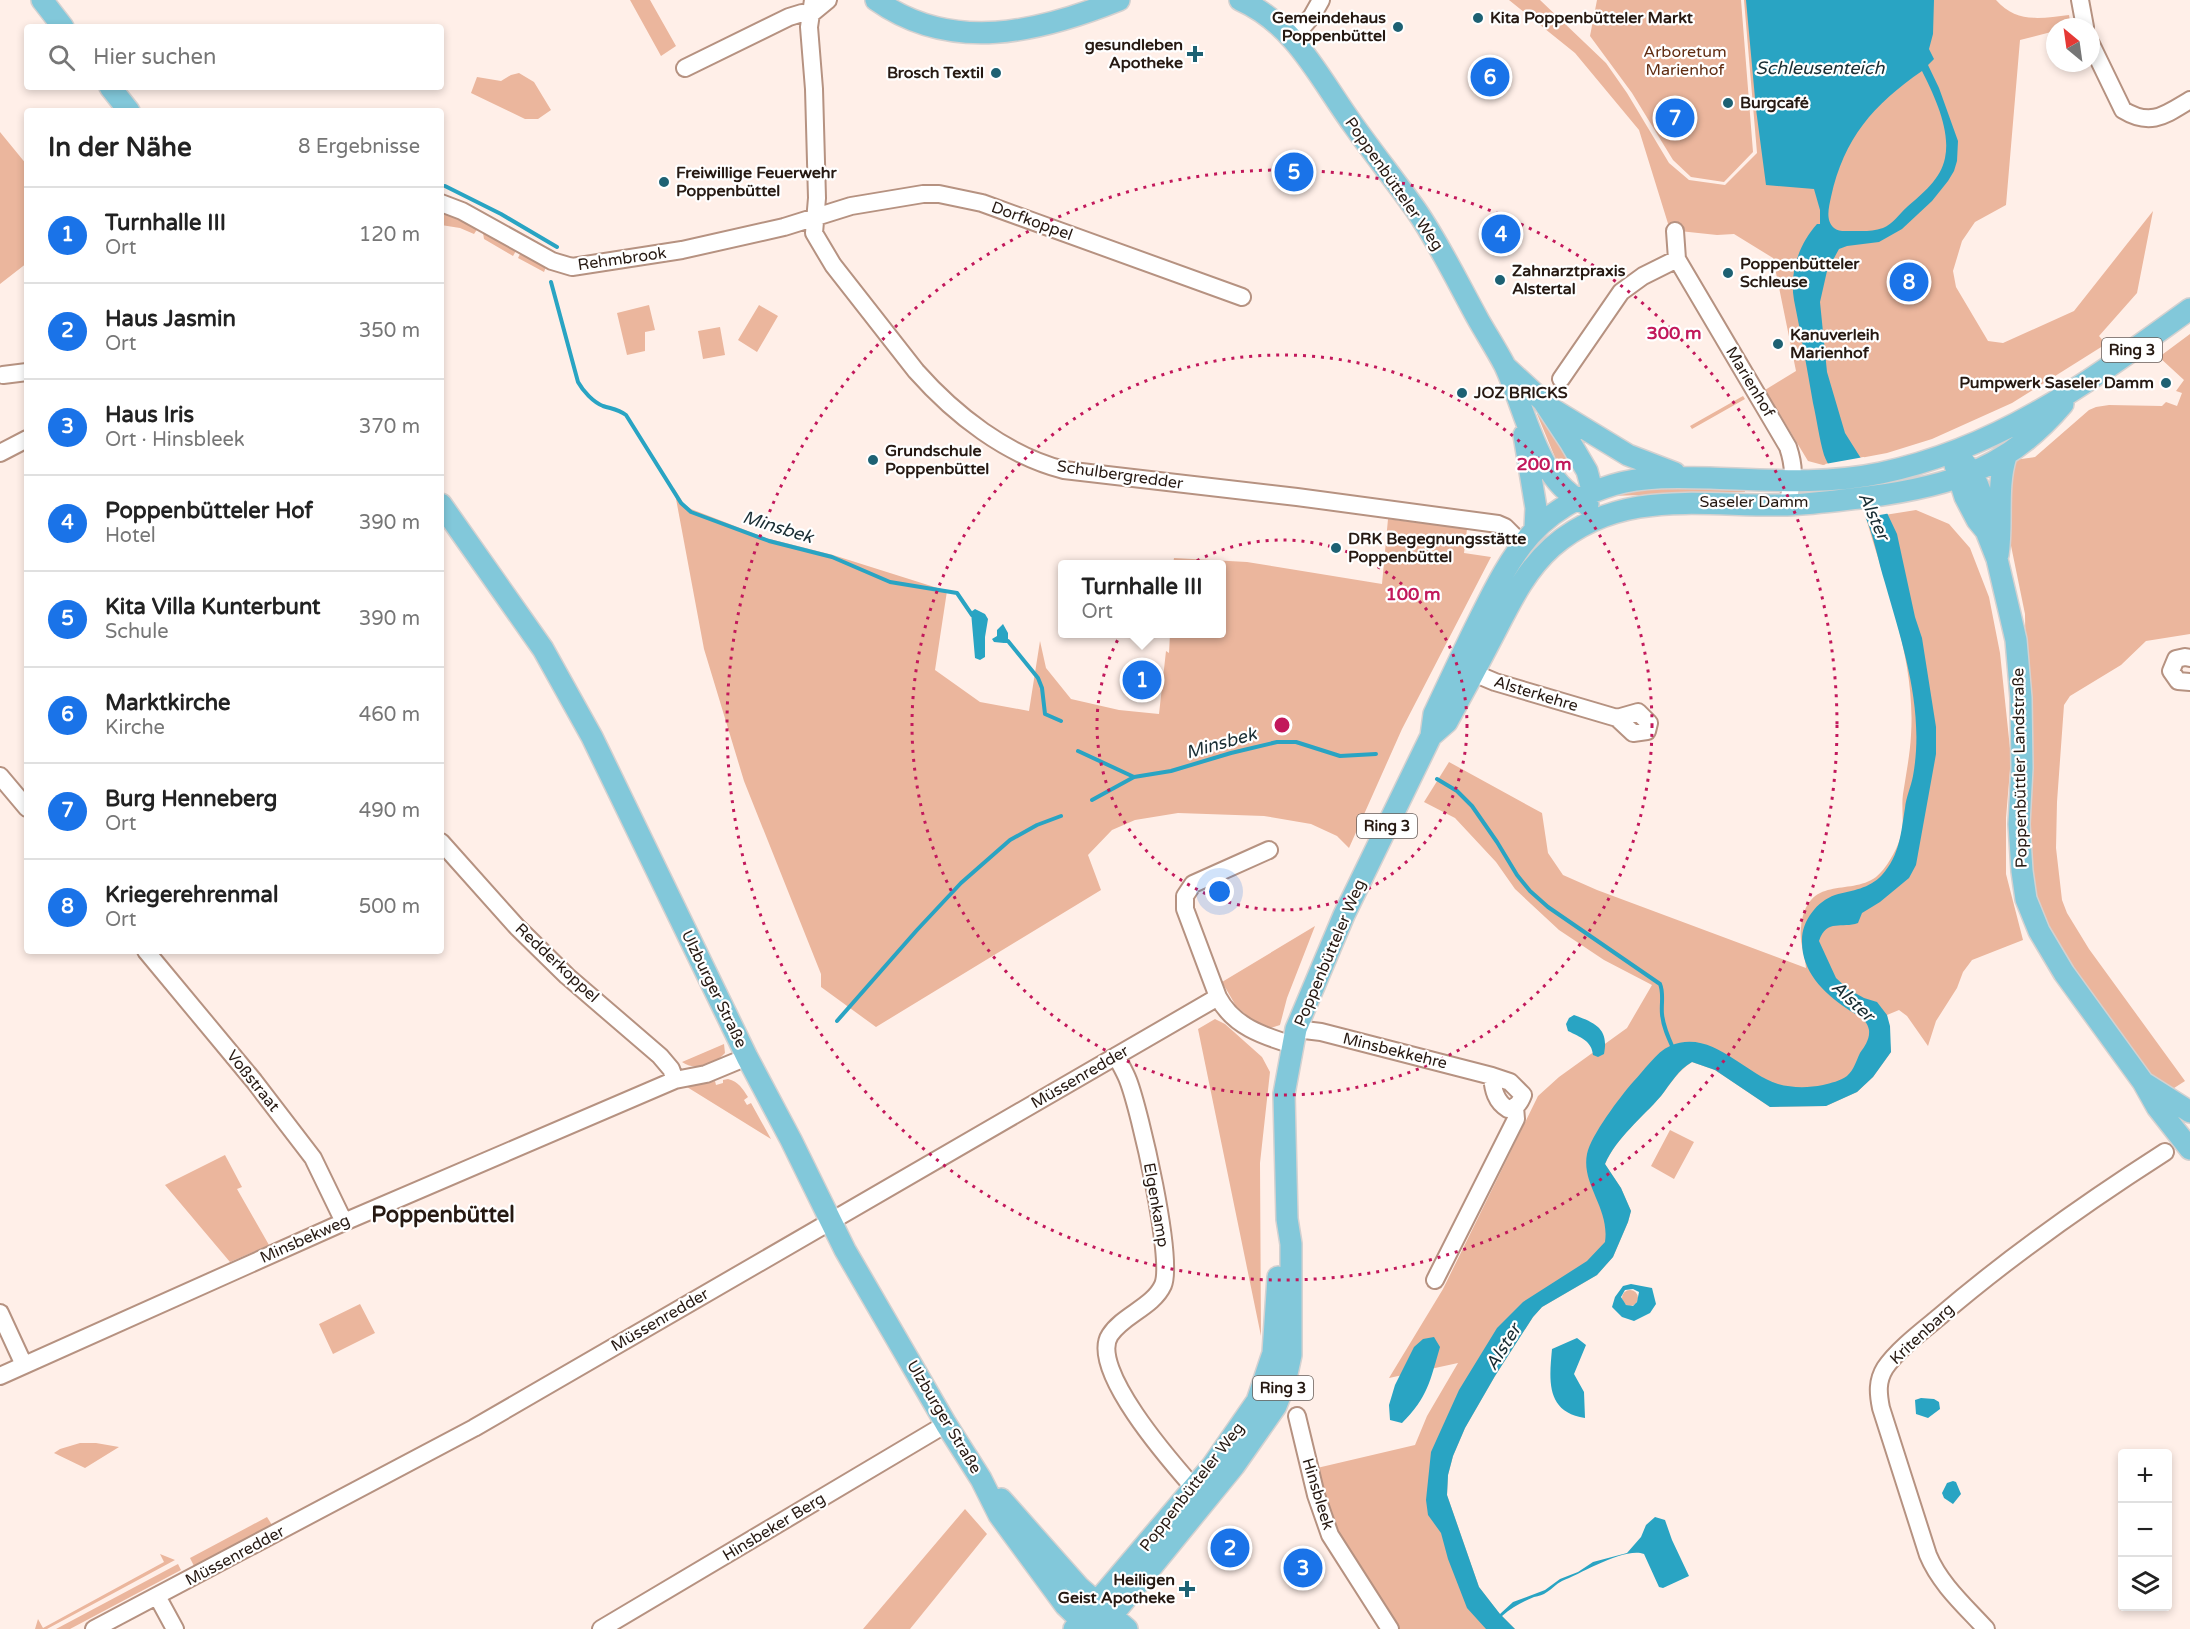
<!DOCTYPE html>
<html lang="de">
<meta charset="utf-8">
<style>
body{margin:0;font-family:"Varela Round",sans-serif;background:#f6f6f6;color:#222}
.controls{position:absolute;right:18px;bottom:18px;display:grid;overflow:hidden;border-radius:6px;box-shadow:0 3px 9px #0003}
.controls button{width:54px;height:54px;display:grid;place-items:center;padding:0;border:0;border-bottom:2px solid #e0e0e0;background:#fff;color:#222;font:30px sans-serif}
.compass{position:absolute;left:2046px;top:18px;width:54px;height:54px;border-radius:50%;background:#fff;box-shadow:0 3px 9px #0003;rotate:331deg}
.you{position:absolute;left:1220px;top:892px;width:21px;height:21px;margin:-15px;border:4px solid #fff;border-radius:50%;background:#1a73e8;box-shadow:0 0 0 9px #1a73e833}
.badge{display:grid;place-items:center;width:39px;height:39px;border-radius:50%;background:#1a73e8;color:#fff;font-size:20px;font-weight:700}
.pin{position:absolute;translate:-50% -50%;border:3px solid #fff;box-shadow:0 2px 6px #0006}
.popup{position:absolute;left:1058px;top:560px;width:168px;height:78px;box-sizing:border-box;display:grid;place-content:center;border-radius:6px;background:#fff;filter:drop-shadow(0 2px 4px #0005);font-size:20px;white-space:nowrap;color:#767676}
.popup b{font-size:22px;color:#222}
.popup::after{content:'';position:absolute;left:50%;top:100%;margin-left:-12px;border:12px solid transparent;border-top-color:#fff}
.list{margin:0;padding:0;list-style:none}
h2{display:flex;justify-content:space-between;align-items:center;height:78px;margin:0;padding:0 24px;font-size:26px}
h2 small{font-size:20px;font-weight:400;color:#767676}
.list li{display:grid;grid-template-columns:39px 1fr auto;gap:18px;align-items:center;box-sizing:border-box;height:96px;padding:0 24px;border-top:2px solid #e0e0e0}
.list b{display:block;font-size:22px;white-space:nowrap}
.list p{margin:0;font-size:20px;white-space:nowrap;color:#767676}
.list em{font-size:20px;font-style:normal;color:#767676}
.icon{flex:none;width:33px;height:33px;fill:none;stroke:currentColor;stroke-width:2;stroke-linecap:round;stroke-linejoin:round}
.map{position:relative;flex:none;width:2190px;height:1629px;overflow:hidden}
.search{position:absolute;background:#fff;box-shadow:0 3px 9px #0003;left:24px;top:24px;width:420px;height:66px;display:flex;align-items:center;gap:15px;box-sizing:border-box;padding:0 21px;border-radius:6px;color:#767676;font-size:22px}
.panel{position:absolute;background:#fff;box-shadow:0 3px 9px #0003;left:24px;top:108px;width:420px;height:846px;border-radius:6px}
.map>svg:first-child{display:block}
.green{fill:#ebb69d}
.water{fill:#29a4c3;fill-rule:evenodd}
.pier{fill:#ffefe8}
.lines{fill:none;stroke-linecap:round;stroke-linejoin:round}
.stream{stroke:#29a4c3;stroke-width:4}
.minor-casing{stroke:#b69281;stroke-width:20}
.major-casing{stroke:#d4d1d0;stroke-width:24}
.minor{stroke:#fff;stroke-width:16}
.major{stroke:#82c8da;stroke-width:21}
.ring{fill:none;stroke:#c2185b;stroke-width:3;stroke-dasharray:3 6}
.poi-dot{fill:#1d6173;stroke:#fff;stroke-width:2}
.labels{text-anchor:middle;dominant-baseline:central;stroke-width:4.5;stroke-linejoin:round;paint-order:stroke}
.shield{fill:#fff;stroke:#675e59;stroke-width:1.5}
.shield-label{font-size:15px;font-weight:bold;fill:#261912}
.poi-label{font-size:16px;font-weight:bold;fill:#261912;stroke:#fff;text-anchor:start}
.park-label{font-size:16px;fill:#602c11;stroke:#fff}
.street-label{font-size:16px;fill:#261912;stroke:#fff}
.water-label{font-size:18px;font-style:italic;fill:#192d33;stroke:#fff}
.district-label{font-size:22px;font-weight:bold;fill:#261912;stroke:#fff}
.centre{fill:#c2185b;stroke:#fff;stroke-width:3}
.ring-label{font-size:18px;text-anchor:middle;font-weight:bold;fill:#c2185b;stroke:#fff;stroke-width:4.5;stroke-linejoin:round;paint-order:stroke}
</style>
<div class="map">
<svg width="2190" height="1629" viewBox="0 0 2190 1629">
<rect width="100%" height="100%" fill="#ffefe8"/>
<path class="green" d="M630 0H650L676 46 661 56Z
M1509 0H1540L1606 63 1627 93 1669 163 1689 180 1725 185 1757 153 1744 0H1996C2017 24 2042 18 2069 15L2071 26 2055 27V31L2020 40 2006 205 1975 222 1962 241 1953 271 1956 287 1988 341 2003 343 2074 311 2153 211 2137 293 2099 336 2106 344 2012 403 1932 439 1887 453 1823 465 1808 461 1765 390 1796 371 1773 258 1734 234 1717 235 1670 230 1639 130 1575 53Z
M1597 0H1741L1753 152 1724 182 1691 177 1673 160 1632 93 1590 36Z
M519 73 534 82 551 110 538 119H525L471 93 477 77 501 81 511 75Z
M0 132 27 165V263L0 284Z
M441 208 478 228 474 234 460 228 441 225Z
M486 230 517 249 513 256 484 239 483 233Z
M521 252 546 267 544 272 518 258Z
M649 305 655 330 645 332V351L627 355 617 313Z
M759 305 778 316 757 352 738 340Z
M720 327 725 355 703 359 698 331Z
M2190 334V634L2146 641 2121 665 2070 696 2064 705 2057 802 2056 848 2062 900 2067 913 2089 949 2185 1081 2171 1090 2152 1078 2060 954 2038 911 2029 869 2025 614 2008 531 2005 510 2014 460 2035 457 2089 410 2096 407 2109 405 2162 406 2166 402 2177 406 2182 393 2176 391 2184 380 2159 357Z
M1743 396 1745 399 1692 429 1690 426Z
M1541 412 1577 463 1564 472 1559 467 1537 414Z
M1647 486 1745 488V492L1609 496Z
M674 488 684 504 691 509 766 538 833 555 947 591 935 670 980 702 1029 711 1040 641 1046 668 1071 699 1119 710 1159 714 1166 651 1169 653 1170 634H1222V564H1173L1174 558 1247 562 1382 584 1388 519 1467 529 1464 553 1491 557 1402 729 1349 848 1337 836 1311 824 1264 816 1178 813 1135 820 1112 830 1088 855 1101 890 876 1027 821 987V974L744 781 704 649Z
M1916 510 1949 524 1970 548 1989 597 2000 653 2011 758 2006 818V874L2023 940 1972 960 1963 972 1957 988 1936 1021 1928 1046 1907 1016 1899 1010 1887 1015 1891 1052 1873 1077 1857 1092 1826 1106 1770 1107 1715 1070 1692 1062C1678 1071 1671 1083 1661 1096 1642 1118 1617 1137 1605 1164L1621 1188 1631 1211 1628 1222 1613 1257 1597 1275 1542 1307 1533 1317 1495 1376 1465 1428 1453 1456 1448 1475 1447 1495 1479 1587 1499 1613 1515 1629H1398L1339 1540 1317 1468 1415 1445 1427 1416 1458 1363 1389 1378 1443 1289 1538 1096 1559 1077 1627 1028 1652 985 1604 960 1559 930 1515 889 1496 862 1455 818 1424 802 1449 762 1542 813 1548 853 1563 875 1597 890 1806 968C1805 955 1799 941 1801 928 1807 873 1849 897 1876 877 1886 869 1896 851 1900 839 1905 825 1901 808 1903 794 1906 774 1910 755 1911 735 1916 661 1886 588 1866 518Z
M1315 926 1287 998 1280 1025 1264 1030 1236 1006 1222 982Z
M1215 1019 1225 1024 1262 1057 1270 1072 1260 1163 1261 1336 1198 1029Z
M724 1044 725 1053C715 1064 696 1072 682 1062Z
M728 1079C739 1082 742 1088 748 1097L744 1100 747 1105 751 1103 771 1139 687 1087 715 1081 716 1085 723 1083V1080Z
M1670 1130 1694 1142 1674 1179 1651 1166Z
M225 1155 242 1187 237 1189 269 1245 230 1262 165 1185Z
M1622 1298a8 8 0 1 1 16 0a8 8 0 1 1-16 0Z
M360 1304 375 1333 333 1354 319 1324Z
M80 1443H96L119 1447 85 1468 54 1453 60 1449Z
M965 1509 987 1534 910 1629H863Z
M267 1517 272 1525 194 1566 190 1558Z
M160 1554 175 1560 47 1629H35L38 1619 43 1628 164 1562Z
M178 1564 181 1570 70 1629H56Z"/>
<path class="water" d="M1746 0H1934L1933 34 1929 49 1934 59 1928 65 1939 88 1958 141 1957 161 1954 171 1948 181 1932 201 1902 229 1879 242 1847 246 1839 249 1827 271 1820 302 1827 372 1845 433 1862 460 1897 534 1915 617 1922 638 1936 727V754L1916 865 1909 878 1880 902 1862 913 1858 923C1842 929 1827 918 1819 941L1836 978 1848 989 1864 998 1877 1002 1887 1015 1890 1026 1891 1052 1873 1077 1857 1092 1826 1106 1770 1107 1715 1070 1692 1062C1678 1070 1671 1083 1661 1096 1642 1118 1617 1137 1605 1164L1621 1188 1631 1211 1628 1222 1613 1257 1597 1275 1542 1307 1533 1317 1495 1376 1465 1428 1453 1456 1448 1475 1447 1495 1479 1587 1500 1614 1513 1602 1545 1590 1560 1579 1578 1572 1593 1562 1627 1553 1641 1537 1646 1525 1655 1517 1665 1520 1672 1540 1689 1576 1663 1588 1659 1587 1644 1554C1624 1547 1581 1574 1562 1581 1556 1584 1552 1589 1547 1592 1543 1595 1539 1596 1534 1597 1522 1602 1512 1607 1502 1616L1515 1629H1486L1467 1608 1448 1559 1441 1533 1428 1515 1426 1500 1431 1452 1459 1390 1497 1328 1523 1302 1587 1261 1605 1242C1610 1208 1581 1185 1587 1154 1591 1135 1620 1097 1633 1082 1644 1071 1656 1052 1670 1046 1711 1028 1743 1073 1778 1084 1792 1088 1808 1088 1823 1085 1831 1083 1840 1081 1847 1076 1854 1070 1856 1061 1860 1053 1865 1046 1870 1039 1869 1030 1867 1018 1854 1014 1846 1008 1822 992 1801 970 1802 940 1802 921 1817 901 1835 895 1853 890 1869 889 1882 875 1900 855 1901 832 1905 808 1906 797 1911 787 1913 776 1925 710 1903 646 1885 583 1878 561 1874 535 1864 514 1854 493 1832 477 1824 455 1819 438 1817 420 1813 403 1807 369 1801 334 1794 300 1789 273 1799 244 1817 224H1820V210L1814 189 1766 185 1756 109ZM1922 71C1934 95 1951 130 1945 158 1941 179 1922 194 1907 207 1899 214 1893 224 1883 228 1872 232 1862 231 1851 231 1846 231 1838 232 1834 228 1825 220 1829 207 1831 197 1844 138 1873 105 1922 71Z
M975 609 985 614 988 619 985 637V657L980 660 975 658 971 612Z
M1003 624 1008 633V641L1004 643 994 642 992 639 997 636V630Z
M1574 1015C1596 1023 1609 1029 1604 1054L1598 1057 1593 1055C1592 1041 1580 1037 1568 1031L1566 1024 1569 1018Z
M1631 1284 1652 1288 1656 1304 1650 1313 1634 1321 1622 1317 1612 1307 1615 1297 1623 1286ZM1633 1289 1639 1292 1637 1302 1633 1306 1626 1305 1621 1297 1625 1290Z
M1434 1337 1440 1347C1430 1381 1428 1397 1402 1423L1390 1420 1389 1405 1395 1385 1414 1347 1423 1339Z
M1577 1338 1586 1345 1574 1374 1584 1392 1585 1418C1546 1412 1549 1381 1552 1349Z
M1921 1398 1934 1399 1939 1402 1940 1409 1928 1418 1916 1414 1915 1400Z
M1953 1481 1956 1482 1961 1494 1953 1504 1944 1498 1942 1493 1947 1483Z"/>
<path class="pier" d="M1864 457 1891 513 1863 518 1825 464Z"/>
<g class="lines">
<path class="stream" d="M445 186 501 214 557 247
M551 282 578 382C583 391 593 402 603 406 612 409 618 409 626 415L681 503 691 512 769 541 832 557 890 582 957 593 972 615
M1005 641H1008L1038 678 1042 688 1045 714 1061 721
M1078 751 1134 777 1171 771 1231 753 1277 742H1296L1340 756 1376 754
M1437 779 1457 791 1472 806 1497 842 1517 875 1530 891 1548 907 1660 984C1664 993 1661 1004 1662 1014 1663 1026 1668 1037 1673 1048
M1092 800 1134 777
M837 1021 917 930 961 883 1010 840 1037 825 1061 816"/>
<g class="minor-casing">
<path id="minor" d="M813 0 809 27 814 89 817 198 814 233 833 265 916 371C955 415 1006 455 1064 470L1297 497 1498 524 1505 527 1521 543
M2080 0 2085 27
M811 14 828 0
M1293 38 1312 16 1321 0
M2091 44 2123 110C2151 127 2165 115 2190 100
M685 68 789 17 802 13 811 14
M441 203 462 211 552 261 572 267 682 250 784 227 851 206 923 194H939L982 203 1242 297
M1675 231 1677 259 1788 447C1796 471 1793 481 1787 505
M3 375 27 372
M1561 379 1621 292 1643 276 1677 259
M0 453 27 439
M2190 658 2185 657 2176 659 2171 671 2178 681 2190 682
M1464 669 1495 682 1617 718 1633 733 1647 731 1649 723 1638 712 1617 718
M0 776 27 808
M441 842 517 927 567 976 660 1056 671 1069 675 1080
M146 951 254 1081 313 1158 344 1222
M1218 997C1233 1026 1263 1036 1293 1045
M1296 1029 1321 1032 1492 1076C1493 1090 1496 1102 1508 1109 1517 1107 1520 1103 1523 1095L1510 1082 1492 1076
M1116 1056C1120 1064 1125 1072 1128 1080 1140 1111 1174 1259 1163 1285 1153 1307 1123 1315 1110 1335 1088 1368 1172 1463 1194 1488
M1435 1280 1516 1119 1515 1107
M0 1313 24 1365
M0 1376 344 1222 675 1080 706 1074 747 1057
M1297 1416 1316 1495 1330 1535 1390 1629
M157 1596 175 1629
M94 1629 474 1428 1218 997 1185 909V896L1193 884 1269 850
M601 1629 946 1424
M1986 1629C1965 1606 1940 1584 1928 1555L1881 1408C1878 1393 1877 1381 1885 1368 1897 1350 1922 1331 1939 1317 2010 1256 2087 1202 2165 1152"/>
</g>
<g class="major-casing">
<path id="major" d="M42 0 63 27
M876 0C952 54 1039 32 1119 0
M1240 0C1296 25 1319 78 1354 126 1374 154 1396 182 1416 210 1440 245 1458 283 1479 321 1487 335 1496 349 1504 364 1526 409 1537 485 1588 504
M110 87 129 111
M1507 368 1543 401 1570 442 1587 471 1591 486 1587 505
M1554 410 1628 455 1675 473
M1524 435 1536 508 1535 528
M1964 462C1979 481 1986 503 1986 527
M1955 465 1965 497 1977 520 1986 531 1997 559 2016 640 2021 698 2022 768 2019 824 2022 871 2026 899 2039 931 2064 973 2143 1082 2157 1107 2190 1149
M441 504 543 649 592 737 747 1057 791 1140 845 1250 946 1424 981 1479 999 1515 1065 1605 1090 1629
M1998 555C2003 523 1996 488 2006 456
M1431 736 1447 722C1463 693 1479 663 1494 634 1510 603 1525 571 1552 547 1621 487 1704 507 1787 505 1814 504 1841 500 1868 497 1951 486 2008 469 2063 404
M2146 1084 2190 1112
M1001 1499 1079 1587 1127 1629
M1074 1629 1212 1466 1257 1401 1273 1353 1278 1277
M1101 1629 1234 1466 1276 1406 1285 1383 1291 1355V1244L1287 1219 1284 1094 1293 1045 1296 1029 1344 915 1431 736 1434 714C1449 682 1464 650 1480 618 1513 551 1537 508 1613 485 1643 476 1678 477 1710 478 1767 480 1824 485 1881 473 2003 447 2091 380 2190 309"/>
</g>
<use href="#minor" class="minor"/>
<use href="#major" class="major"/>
</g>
<g class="ring">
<circle cx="1282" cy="725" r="185"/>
<circle cx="1282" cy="725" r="370"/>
<circle cx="1282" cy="725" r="555"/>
</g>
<g class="poi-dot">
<circle cx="1478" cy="18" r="6"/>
<circle cx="1398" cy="27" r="6"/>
<path d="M1192 45h6v6h6v6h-6v6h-6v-6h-6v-6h6z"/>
<circle cx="996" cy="73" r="6"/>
<circle cx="1728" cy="103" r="6"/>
<circle cx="664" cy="182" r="6"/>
<circle cx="1728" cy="273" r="6"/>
<circle cx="1500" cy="280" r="6"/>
<circle cx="1778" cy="344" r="6"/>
<circle cx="2166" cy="383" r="6"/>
<circle cx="1462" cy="393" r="6"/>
<circle cx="873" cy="460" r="6"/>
<circle cx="1336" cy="548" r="6"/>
<path d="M1184 1580h6v6h6v6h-6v6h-6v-6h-6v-6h6z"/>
</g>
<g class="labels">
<g class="shield">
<rect x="2102" y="338" width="60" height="24" rx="4.5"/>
<rect x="1357" y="814" width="60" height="24" rx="4.5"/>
<rect x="1253" y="1376" width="60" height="24" rx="4.5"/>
</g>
<g class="shield-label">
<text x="2132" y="350">Ring 3</text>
<text x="1387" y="826">Ring 3</text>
<text x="1283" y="1388">Ring 3</text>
</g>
<g class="poi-label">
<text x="1386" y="18" text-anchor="end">Gemeindehaus<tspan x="1386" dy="18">Poppenbüttel</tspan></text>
<text x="1490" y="18">Kita Poppenbütteler Markt</text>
<text x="1183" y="45" text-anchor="end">gesundleben<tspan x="1183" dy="18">Apotheke</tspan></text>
<text x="984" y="73" text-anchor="end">Brosch Textil</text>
<text x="1740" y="103">Burgcafé</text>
<text x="676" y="173">Freiwillige Feuerwehr<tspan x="676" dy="18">Poppenbüttel</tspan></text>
<text x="1740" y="264">Poppenbütteler<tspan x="1740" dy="18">Schleuse</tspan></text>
<text x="1512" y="271">Zahnarztpraxis<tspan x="1512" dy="18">Alstertal</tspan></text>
<text x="1790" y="335">Kanuverleih<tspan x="1790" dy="18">Marienhof</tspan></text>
<text x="2154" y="383" text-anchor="end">Pumpwerk Saseler Damm</text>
<text x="1474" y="393">JOZ BRICKS</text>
<text x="885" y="451">Grundschule<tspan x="885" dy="18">Poppenbüttel</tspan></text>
<text x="1348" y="539">DRK Begegnungsstätte<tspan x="1348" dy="18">Poppenbüttel</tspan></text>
<text x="1175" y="1580" text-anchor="end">Heiligen<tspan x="1175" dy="18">Geist Apotheke</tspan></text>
</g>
<g class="park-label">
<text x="1685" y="52">Arboretum<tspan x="1685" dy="18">Marienhof</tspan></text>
</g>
<g class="street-label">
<text transform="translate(1394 184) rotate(55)">Poppenbütteler Weg</text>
<text transform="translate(1032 221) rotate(20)">Dorfkoppel</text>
<text transform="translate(622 259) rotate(-8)">Rehmbrook</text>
<text transform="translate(1750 382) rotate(59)">Marienhof</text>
<text transform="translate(1120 475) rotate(8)">Schulbergredder</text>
<text x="1754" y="502">Saseler Damm</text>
<text transform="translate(1536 694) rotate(17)">Alsterkehre</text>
<text transform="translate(2020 768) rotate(-91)">Poppenbüttler Landstraße</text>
<text transform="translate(1330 953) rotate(-67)">Poppenbütteler Weg</text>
<text transform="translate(557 963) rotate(43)">Redderkoppel</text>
<text transform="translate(714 989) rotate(64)">Ulzburger Straße</text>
<text transform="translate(1395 1051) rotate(14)">Minsbekkehre</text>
<text transform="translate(1080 1077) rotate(-30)">Müssenredder</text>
<text transform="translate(253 1081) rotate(51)">Voßstraat</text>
<text transform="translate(1156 1205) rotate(80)">Elgenkamp</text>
<text transform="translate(305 1239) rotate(-24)">Minsbekweg</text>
<text transform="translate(660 1320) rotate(-30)">Müssenredder</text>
<text transform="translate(1922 1334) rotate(-43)">Kritenbarg</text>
<text transform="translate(944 1417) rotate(59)">Ulzburger Straße</text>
<text transform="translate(1192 1487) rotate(-52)">Poppenbütteler Weg</text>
<text transform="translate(1318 1494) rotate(73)">Hinsbleek</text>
<text transform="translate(774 1527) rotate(-31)">Hinsbeker Berg</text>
<text transform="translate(235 1556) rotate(-28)">Müssenredder</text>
</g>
<g class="water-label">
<text x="1820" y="68">Schleusenteich</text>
<text transform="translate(1874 516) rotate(66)">Alster</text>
<text transform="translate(778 527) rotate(17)">Minsbek</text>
<text transform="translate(1221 743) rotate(-16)">Minsbek</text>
<text transform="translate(1853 1001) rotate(43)">Alster</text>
<text transform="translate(1503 1347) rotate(-58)">Alster</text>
</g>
<g class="district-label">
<text x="443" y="1215">Poppenbüttel</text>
</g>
</g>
<circle cx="1282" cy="725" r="9" class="centre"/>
<g class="ring-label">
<text x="1674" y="339">300 m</text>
<text x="1544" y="470">200 m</text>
<text x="1413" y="600">100 m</text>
</g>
</svg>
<div class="controls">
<button>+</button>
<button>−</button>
<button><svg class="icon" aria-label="layers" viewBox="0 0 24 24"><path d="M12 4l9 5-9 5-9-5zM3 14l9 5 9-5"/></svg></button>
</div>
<svg class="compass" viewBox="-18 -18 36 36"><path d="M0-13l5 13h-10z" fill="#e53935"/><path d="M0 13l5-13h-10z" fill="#767676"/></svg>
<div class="you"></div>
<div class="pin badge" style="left:1142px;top:680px">1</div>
<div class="popup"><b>Turnhalle III</b>Ort</div>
<div class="pin badge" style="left:1230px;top:1548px">2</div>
<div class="pin badge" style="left:1303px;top:1568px">3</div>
<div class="pin badge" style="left:1501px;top:234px">4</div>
<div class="pin badge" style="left:1294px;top:172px">5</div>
<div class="pin badge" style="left:1490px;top:77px">6</div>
<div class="pin badge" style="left:1675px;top:118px">7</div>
<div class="pin badge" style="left:1909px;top:282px">8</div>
<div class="search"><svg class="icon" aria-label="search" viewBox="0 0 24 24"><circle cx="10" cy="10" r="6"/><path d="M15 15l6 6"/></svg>Hier suchen</div>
<section class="panel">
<h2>In der Nähe<small>8 Ergebnisse</small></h2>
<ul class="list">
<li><span class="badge">1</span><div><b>Turnhalle III</b><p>Ort</p></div><em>120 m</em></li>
<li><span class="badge">2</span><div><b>Haus Jasmin</b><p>Ort</p></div><em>350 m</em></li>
<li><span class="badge">3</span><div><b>Haus Iris</b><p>Ort · Hinsbleek</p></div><em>370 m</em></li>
<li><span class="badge">4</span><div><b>Poppenbütteler Hof</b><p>Hotel</p></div><em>390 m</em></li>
<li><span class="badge">5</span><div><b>Kita Villa Kunterbunt</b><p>Schule</p></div><em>390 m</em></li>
<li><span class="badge">6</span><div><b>Marktkirche</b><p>Kirche</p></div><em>460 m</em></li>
<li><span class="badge">7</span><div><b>Burg Henneberg</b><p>Ort</p></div><em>490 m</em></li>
<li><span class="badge">8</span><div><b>Kriegerehrenmal</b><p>Ort</p></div><em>500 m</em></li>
</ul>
</section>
</div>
